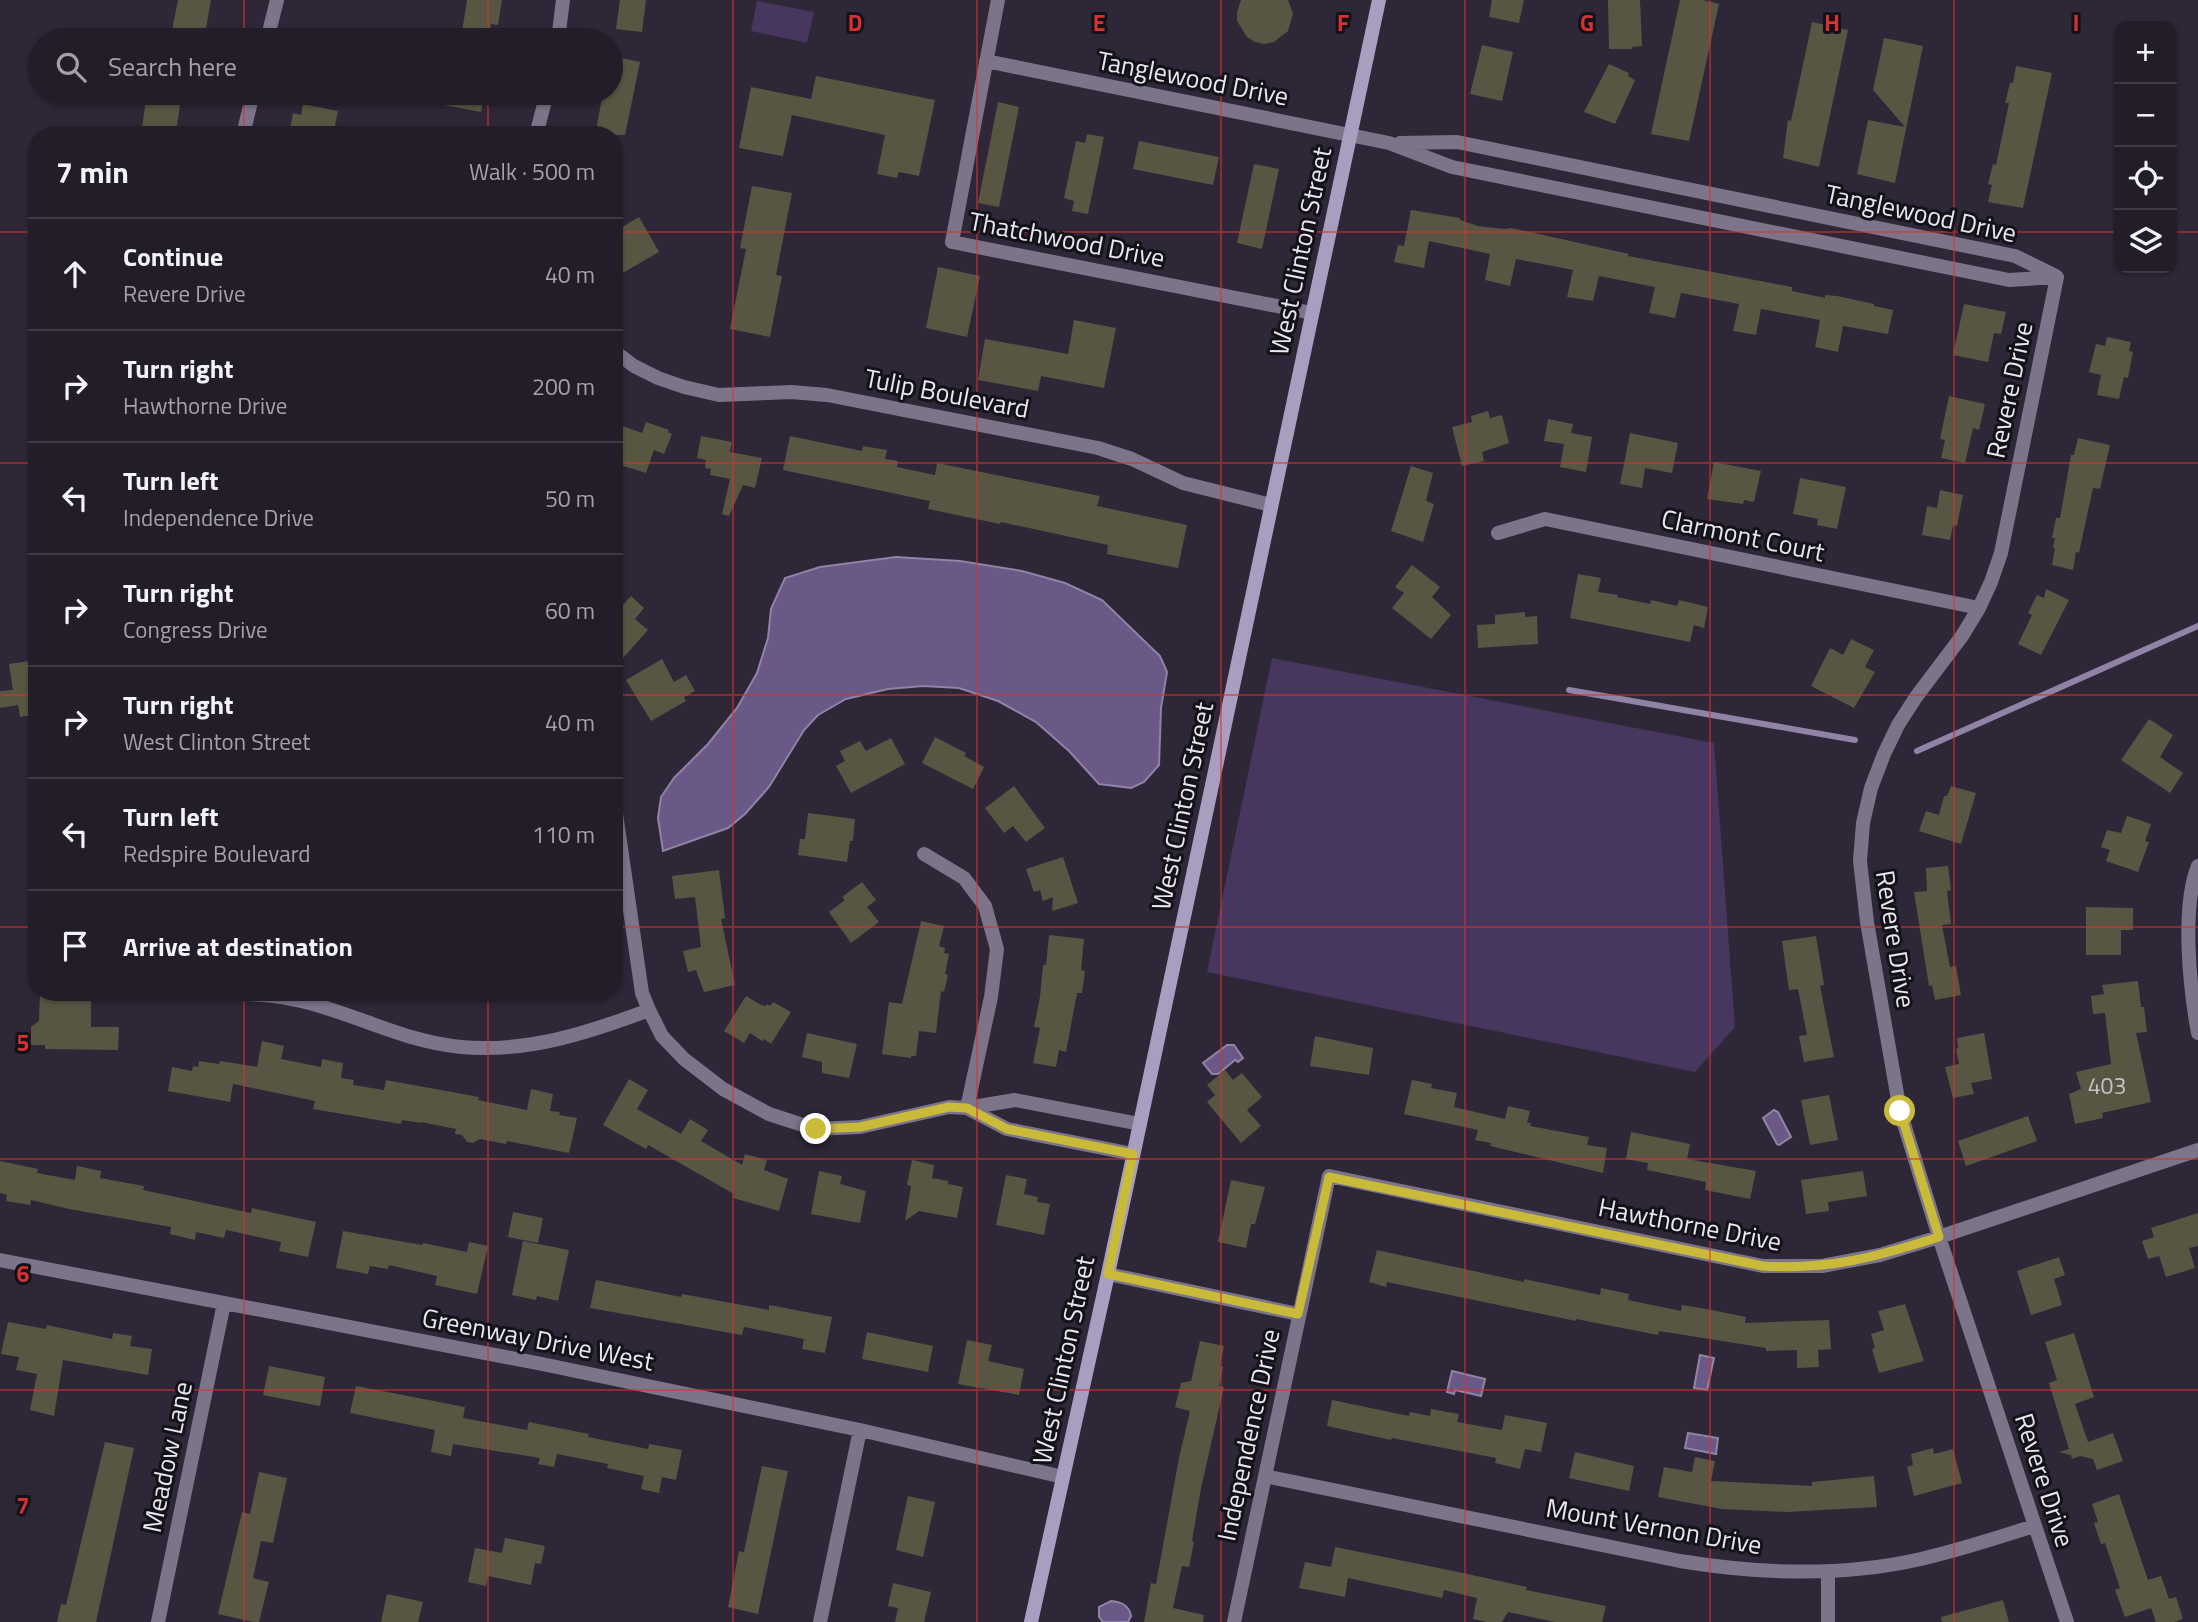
<!DOCTYPE html>
<meta charset="utf-8">
<style>
body{margin:0;font-family:"Titillium Web",sans-serif;background:#2e2a35;color:#f1f3f6}
.controls{position:absolute;right:21px;top:21px;display:grid;overflow:hidden;border-radius:14px;box-shadow:0 2px 5px #0004}
.controls button{width:63px;height:63px;display:grid;place-items:center;padding:0;border:0;border-bottom:2px solid #3f3b46;background:#221d29;color:#f1f3f6;font:35px sans-serif}
.stop{position:absolute;width:21px;height:21px;margin:-16px;border:5px solid #caba3a;border-radius:50%;background:#fff}
.stop.end{background:#caba3a;border-color:#fff;box-shadow:0 2px 7px #0008}
.list{margin:0;padding:0;list-style:none}
h2{display:flex;justify-content:space-between;align-items:center;height:91px;margin:0;padding:0 28px;font-size:30px}
h2 small{font-size:23px;font-weight:400;color:#a2a2a8}
.list li{display:grid;grid-template-columns:46px 1fr auto;gap:21px;align-items:center;box-sizing:border-box;height:112px;padding:0 28px;border-top:2px solid #3f3b46}
.list b{display:block;font-size:26px;white-space:nowrap}
.list p{margin:0;font-size:23px;white-space:nowrap;color:#a2a2a8}
.list em{font-size:23px;font-style:normal;color:#a2a2a8}
.icon{flex:none;width:38px;height:38px;fill:none;stroke:currentColor;stroke-width:2;stroke-linecap:round;stroke-linejoin:round}
.map{position:relative;flex:none;width:2198px;height:1622px;overflow:hidden}
.search{position:absolute;background:#221d29;box-shadow:0 2px 5px #0004;left:28px;top:28px;width:595px;height:77px;display:flex;align-items:center;gap:18px;box-sizing:border-box;padding:0 24px;border-radius:38px;color:#a2a2a8;font-size:26px}
.panel{position:absolute;background:#221d29;box-shadow:0 2px 5px #0004;left:28px;top:126px;width:595px;height:875px;border-radius:28px}
.map>svg:first-child{display:block}
.green{fill:#47375f}
.water{fill:#6a5986;stroke:#9083a6;stroke-width:2}
.lines{fill:none;stroke-linecap:round;stroke-linejoin:round}
.stream{stroke:#9083a6;stroke-width:6}
.building{fill:#585643}
.street{stroke:#7c7489;stroke-width:14}
.secondary{stroke:#aa9ec0;stroke-width:14}
.route{stroke:#caba3a;stroke-width:9}
.grid{fill:none;stroke:#d73232;stroke-width:2;stroke-opacity:0.55}
.labels{text-anchor:middle;dominant-baseline:central;stroke-width:6;stroke-linejoin:round;paint-order:stroke}
.number-label{font-size:23px;fill:#c6c2c6}
.street-label{font-size:26px;fill:#eae6f1;stroke:#141219}
.grid-label{font-size:23px;text-anchor:middle;font-weight:bold;fill:#d73232;stroke:#141219;stroke-width:6;stroke-linejoin:round;paint-order:stroke}
</style>
<div class="map">
<svg width="2198" height="1622" viewBox="0 0 2198 1622">
<rect width="100%" height="100%" fill="#2d2737"/>
<path class="green" d="M757 1 814 12 807 43 751 31Z
M1272 658 1714 743 1735 1027 1695 1072 1207 972Z"/>
<path class="water" d="M896 557 960 561 1022 571 1065 583 1102 600 1160 656 1167 672 1161 708 1159 765 1144 782 1131 788 1099 784 1069 751 1036 722 998 701 959 688 923 686 888 689 846 699 818 715 804 730 769 787 745 814 728 828 663 851 658 818 661 797 674 778 708 744 737 708 757 673 768 638 771 609 785 578 820 567Z
M1227 1045H1234L1243 1058 1238 1062 1235 1060 1218 1074H1212L1203 1063Z
M1774 1110 1778 1112 1791 1137 1779 1145 1777 1144 1763 1118Z
M1700 1355 1714 1358 1707 1390 1694 1388Z
M1452 1371 1485 1379 1481 1396 1455 1390 1454 1394 1447 1392Z
M1688 1433 1718 1438 1716 1454 1685 1448Z
M1111 1601C1121 1602 1129 1605 1131 1616L1128 1622H1103L1099 1617V1607Z"/>
<g class="lines">
<path class="stream" d="M1569 690 1855 740
M1917 751 2198 626"/>
</g>
<path class="building" d="M178 0H211L204 40H170Z
M467 0H502L498 25 491 24 489 36 462 32Z
M620 0H646L642 32 616 29Z
M1241 0H1288L1293 14 1288 31 1274 42 1264 44 1255 42 1247 37 1237 21V12Z
M1492 0H1524L1519 23 1489 17Z
M1608 0H1640L1642 46 1632 47V49H1609Z
M1680 0H1703L1719 4 1689 141 1651 134Z
M1812 22 1848 30 1819 167 1783 158 1788 120 1791 121Z
M1884 38 1923 46 1895 183 1857 174 1868 120 1905 127 1873 90Z
M1482 45 1513 52 1502 101 1470 94Z
M611 56 640 62 625 135H595L603 93H611Z
M1609 64 1629 73 1628 76 1635 80 1615 124 1584 112Z
M2016 66 2052 73 2023 208 1988 202 1992 185 1988 184 1993 164 1996 165 2009 103H2005L2010 83H2013Z
M816 76 935 100 919 176 899 172 897 178 877 174 885 135 792 115 783 156 739 148 751 87 811 99Z
M147 93H182L176 131H175L174 135H141Z
M423 93H485L481 112 422 101Z
M998 102 1019 107 999 207 978 203Z
M303 104 338 111 333 135H289L293 113 301 115Z
M1087 134 1104 137 1088 214 1072 211 1074 201 1064 198 1076 141 1085 143Z
M1139 141 1219 157 1213 185 1133 169Z
M1254 164 1279 169 1262 249 1237 243Z
M752 186 792 193 776 275 782 276 770 337 730 329 746 249 740 248Z
M1411 210 1460 218V220L1478 226 1504 229 1511 228 1629 254 1628 256 1792 287V291L1825 298V295L1837 296 1874 304V306L1893 310 1888 334 1843 326 1838 352 1815 347 1820 320 1761 309 1756 335 1733 331 1739 304 1681 293 1675 318 1649 313 1655 287 1599 276 1593 301 1567 297 1573 270 1516 259 1510 286 1485 280 1490 254 1429 241 1424 268 1394 262 1398 245 1404 246Z
M639 217 659 252 614 278V232Z
M938 267 980 276 967 337 926 328Z
M1964 304 2006 312 2001 334 1994 333 1988 362 1953 355Z
M1074 320 1116 328 1104 388 1041 376 1038 391 978 380 985 339 1068 354Z
M2107 337 2131 342 2129 351 2133 352 2128 378 2124 377 2119 399 2097 395 2101 375 2089 372 2096 344 2105 346Z
M1949 396 1985 404 1979 430 1973 428 1965 463 1941 458 1945 440 1940 439Z
M1488 411 1490 418 1502 415 1509 443 1482 452 1484 461 1462 466 1452 427 1472 422 1471 416Z
M1548 419 1573 424 1571 433 1592 437 1586 472 1560 467 1564 444 1544 441Z
M646 422 669 430 668 432 672 434 664 454 654 450 646 473 614 463V428L621 430 623 426 642 433Z
M1630 433 1678 443 1672 473 1645 468 1642 488 1620 484Z
M701 436 732 442 730 452 762 458 755 488 743 485 729 516 722 514 730 479 710 475 711 469 705 468 706 460 697 458Z
M790 436 862 451 863 446 887 450 885 459 898 461 897 467 935 475 937 463 1100 496 1097 506 1187 525 1178 568 1107 554 1108 545 1001 522 1000 524 928 509 930 501 783 470Z
M2078 438 2110 445 2100 489 2093 488 2079 553 2076 552 2073 570 2052 565 2055 548H2053L2055 538H2052L2056 518H2060L2071 455H2074Z
M1714 462 1761 471 1754 502 1744 500 1743 504 1707 499Z
M1411 466 1433 473 1426 501 1434 504 1423 542 1391 531Z
M1800 478 1846 487 1837 529 1817 525 1818 519 1793 514Z
M1940 490 1963 495 1957 526 1953 525 1950 540 1922 535 1927 506 1937 508Z
M1412 565 1440 587 1432 597 1451 615 1431 639 1392 608 1404 593 1395 587Z
M1578 574 1601 578 1598 592 1618 595 1617 597 1650 604 1651 600 1677 606 1679 600 1708 607 1704 628 1694 625 1690 642 1570 618Z
M2046 589 2069 600 2041 655 2018 644 2032 615 2028 613 2037 595 2044 598Z
M631 596 644 608 635 619 648 630 614 668V615Z
M1525 612V617L1537 616 1538 644 1478 648 1477 625 1495 624V615Z
M1851 639 1874 650 1865 667 1875 672 1854 708 1811 686 1830 648 1843 655Z
M662 659 674 682 686 675 695 691 684 697 686 701 651 721 626 680Z
M37 660V714L20 717 18 705 0 708V691L13 690 9 664Z
M2149 719 2173 735 2160 757 2183 773 2170 793 2121 760Z
M935 737 966 753 964 756 984 767 973 789 922 763Z
M891 738 905 764 851 793 836 766 845 761 840 751 860 741 866 751Z
M1014 786 1045 828 1026 842 1013 826 1004 833 985 808Z
M1951 786 1976 793 1961 844 1919 831 1926 811 1939 815 1944 796H1947Z
M808 813 855 819 853 841H850L847 862 798 855 800 839H805Z
M2127 816 2151 824 2145 841 2149 842 2138 872 2106 861 2110 850 2101 847 2107 830 2121 833Z
M1063 857 1078 903 1052 911 1053 897 1043 901 1040 890 1034 892 1026 869Z
M1948 866 1951 890 1947 891 1951 924 1942 925 1950 967 1956 966 1961 995 1935 1000 1932 985 1929 986 1914 892 1927 891 1926 868Z
M719 870 725 918 721 919 735 985 704 992 696 970 688 972 683 951 701 947 695 897 675 899 672 876Z
M862 882 876 900 867 907 879 922 851 943 829 912 845 900 842 897Z
M2086 907 2133 908V930H2121V955H2086Z
M921 921 944 926 939 946 945 948 944 953 949 954 945 974 948 975 944 992 941 991 936 1033 919 1031 916 1056H911V1058L882 1054 889 1002 902 1004Z
M1049 935 1084 939 1081 970 1085 971 1082 993H1077L1066 1052 1059 1050 1056 1067 1033 1063 1040 1028 1034 1027 1040 997 1043 965H1046Z
M1816 936 1824 985 1820 986 1834 1057 1804 1062 1799 1036 1807 1035 1798 989 1789 990 1782 941Z
M2138 981 2141 1007H2144L2147 1032 2136 1033 2151 1102 2102 1113 2103 1118 2075 1124 2069 1094 2081 1089 2076 1072 2111 1064 2105 1013 2093 1014 2091 996 2104 994 2102 985Z
M40 992H84L91 999V1027H119L118 1050 45 1049V1045H31V1027L39 1021Z
M746 996 761 1005 766 1006 767 1004 770 1006 773 1002 791 1012 771 1044 764 1039 762 1041 750 1033 744 1043 724 1031Z
M807 1033 857 1044 849 1078 822 1073V1062L802 1057Z
M1984 1033 1992 1079 1971 1083 1974 1094 1953 1098 1945 1067 1959 1064 1956 1049 1958 1048 1957 1038Z
M1315 1036 1373 1048 1369 1075 1310 1066Z
M262 1041 284 1046 281 1059 321 1067 322 1059 343 1063 341 1078 354 1080 353 1085 384 1090 386 1080 479 1097 478 1100 527 1110 531 1089 553 1094 550 1111 560 1112 559 1115 577 1118 569 1153 507 1141 506 1144 480 1139 473 1143 467 1142 462 1135 455 1134 456 1129 421 1122V1123L402 1120 401 1124 313 1109 315 1101 233 1084 230 1102 168 1091 172 1067 192 1071 193 1066 198 1067 199 1061 219 1064 220 1061 257 1067Z
M1225 1070 1233 1080 1242 1073 1262 1097 1247 1110 1261 1126 1241 1143 1207 1102 1215 1095 1207 1085Z
M629 1079 648 1090 637 1109 681 1134 690 1119 708 1130 701 1141 742 1165 745 1154 767 1160 764 1170 788 1179 779 1211 733 1198 734 1194 648 1145 646 1149 603 1125Z
M1412 1080 1432 1084 1431 1088 1457 1093 1454 1107 1505 1119 1508 1106 1530 1111 1527 1123H1531L1530 1126 1589 1137 1587 1145 1607 1148 1603 1173 1490 1146 1491 1143 1475 1140 1478 1130 1404 1114Z
M1829 1095 1838 1140 1810 1145 1801 1100Z
M2028 1116 2037 1141 1966 1166 1958 1141Z
M1631 1132 1690 1144 1687 1159 1756 1171 1750 1199 1705 1190 1706 1182 1647 1170 1648 1163 1626 1159Z
M912 1160 934 1165 932 1178 948 1181V1184L963 1187 957 1218 919 1211 905 1221 911 1186 907 1185Z
M0 1161 38 1169 37 1173 75 1180 77 1166 101 1171 100 1178 144 1186 143 1190 251 1213 252 1208 316 1222 308 1257 279 1251 281 1242 226 1230 224 1238 196 1232 195 1240 170 1234 171 1227 69 1209 31 1200 30 1205 6 1201 7 1195 0 1193Z
M819 1171 842 1176 840 1184 866 1191 860 1223 811 1214Z
M1863 1171 1867 1196 1828 1202 1829 1211 1806 1214 1801 1180Z
M1006 1175 1027 1179 1024 1194 1038 1197 1037 1202 1050 1204 1044 1235 996 1225Z
M1231 1180 1265 1187 1255 1224H1251L1246 1248 1218 1242Z
M513 1212 543 1218 538 1243 508 1237Z
M2198 1213V1246L2189 1248 2195 1268 2166 1277 2159 1256 2148 1259 2142 1241 2154 1237 2151 1228Z
M343 1231 422 1245 423 1243 467 1252 469 1242 488 1246 477 1294 435 1285 437 1276 389 1265 388 1269 370 1266 368 1274 336 1268Z
M523 1241 569 1250 558 1301 537 1296 536 1300 512 1295Z
M1377 1250 1524 1282V1279L1600 1295 1601 1288 1629 1294 1628 1300 1681 1311 1682 1305 1707 1309 1746 1317 1745 1323 1829 1320 1831 1349 1818 1350 1819 1367 1797 1368V1350L1766 1351V1348L1659 1331 1658 1335 1576 1319V1321L1387 1282 1386 1287 1369 1282Z
M2059 1257 2065 1275 2054 1279 2062 1305 2031 1315 2017 1271Z
M596 1280 681 1297 682 1294 769 1310V1305L832 1317 825 1353 802 1349 804 1339 744 1327 742 1335 590 1308Z
M1905 1304 1924 1361 1879 1373 1872 1349 1875 1348 1871 1334 1884 1330 1878 1311Z
M8 1322 46 1329 47 1325 112 1339 113 1333 132 1336 130 1346 152 1349 148 1375 63 1360 54 1416 30 1410 37 1374 16 1370 19 1357 1 1354Z
M867 1332 933 1346 928 1372 862 1359Z
M2074 1333 2094 1397 2075 1404 2088 1442 2113 1433 2123 1461 2097 1470 2093 1459 2080 1456 2072 1459 2071 1455 2059 1452 2069 1449 2049 1383 2057 1380 2045 1342Z
M967 1340 992 1345 988 1361 1024 1369 1019 1395 958 1384Z
M1200 1341 1224 1346 1220 1366 1223 1367 1219 1386 1224 1387 1201 1488 1192 1541 1194 1542 1189 1567 1182 1566 1173 1608 1204 1615 1203 1622H1144L1151 1583 1156 1584 1179 1458 1190 1411 1175 1407 1181 1383 1191 1381Z
M269 1366 325 1377 320 1406 263 1395Z
M356 1386 465 1407 463 1418 527 1430 529 1422 589 1434 588 1437 648 1449 649 1444 682 1450 676 1480 662 1477 659 1493 641 1489 644 1476 607 1468 608 1464 557 1454 554 1467 538 1464 540 1458 453 1444 451 1456 431 1452 435 1430 350 1413Z
M1332 1400 1409 1416 1410 1412 1430 1416 1431 1409 1459 1414 1457 1422 1502 1430 1505 1415 1547 1423 1541 1452 1525 1449 1520 1469 1495 1463 1496 1458 1392 1438 1391 1440 1327 1426Z
M105 1442 134 1448 96 1622H57L61 1604 66 1605Z
M1933 1448 1934 1454 1953 1449 1962 1483 1914 1496 1907 1467 1913 1465 1911 1454Z
M1575 1452 1634 1466 1629 1491 1569 1478Z
M1695 1457 1715 1461 1711 1481 1812 1486V1482L1874 1476 1877 1507 1787 1512 1722 1509 1658 1497 1664 1467 1692 1472Z
M762 1466 788 1471 758 1614 728 1607 739 1551 744 1552Z
M259 1472 287 1478 273 1543 261 1541 253 1578 269 1582 259 1622H253L218 1614 242 1512 250 1514Z
M2119 1494 2148 1580 2161 1576 2169 1599 2176 1597 2183 1619 2174 1622H2156L2151 1608 2125 1617 2115 1590 2120 1588 2105 1543 2101 1544 2094 1523 2098 1522 2092 1504Z
M908 1496 935 1502 923 1557 896 1550Z
M505 1538 545 1546 541 1564 535 1563 531 1585 488 1576 486 1586 468 1582 475 1548 502 1553Z
M1335 1547 1463 1573 1527 1587 1526 1590 1606 1606 1602 1622H1555L1508 1612 1502 1622H1487L1473 1619 1477 1598 1444 1590 1442 1598 1348 1578 1345 1597 1299 1588 1305 1562 1331 1567Z
M893 1583 931 1592 924 1622H895L898 1608 888 1606Z
M387 1594 423 1602 418 1622H381Z
M2003 1600 2009 1622H1942L1941 1617Z"/>
<g class="lines">
<path class="street" d="M998 0 952 242 1312 313
M267 40 277 0
M558 40 563 0
M986 61 1389 143 1452 167 2009 280 2057 277
M243 135 253 93
M536 135 547 93
M1400 143 1457 142 2015 256 2056 276
M2057 277 2001 553 1991 582 1979 608 1962 636 1916 697 1898 725 1884 754 1871 788 1863 823 1860 861 1867 922 1900 1111 1939 1237 2067 1622
M614 351 634 366 658 378 684 387 719 395 791 392 827 395 1098 448 1132 459 1183 483 1271 505
M1498 533 1545 519 1979 608
M614 800 642 993 649 1010 662 1036 684 1059 723 1089 769 1114 815 1129 860 1127 949 1107 967 1108 1015 1100 1140 1124
M924 854 964 878 985 906 997 949 991 997 967 1108
M2198 866C2181 908 2190 989 2198 1033
M205 993C237 994 270 993 301 1001 357 1014 401 1041 461 1047 527 1053 588 1033 649 1010
M967 1108 1007 1129 1133 1154
M0 1260 542 1364 860 1430 1063 1477
M1108 1274 1298 1314
M1265 1476 1680 1561C1759 1574 1842 1577 1921 1559 1959 1550 1997 1538 2034 1526
M158 1622 224 1303
M820 1622 860 1430
M1234 1622 1329 1176 1763 1266H1822L1880 1255 1939 1237 2198 1150
M1828 1622V1571"/>
<path class="secondary" d="M1031 1622 1108 1274 1379 0"/>
</g>
<g class="lines">
<path class="route" d="M816 1129 860 1127 949 1107 967 1108 1007 1129 1133 1154 1108 1274 1298 1314 1329 1177 1763 1266C1830 1270 1876 1257 1939 1237L1900 1111"/>
</g>
<path class="grid" d="M244 0V40M488 0V40M733 0V1622M977 0V1622M1221 0V1622M1465 0V1622M1710 0V1622M1954 0V1622M244 93V135M488 93V135M0 232H37M614 232H2119M2172 232H2198M0 463H37M614 463H2198M0 695H37M614 695H2198M0 927H37M614 927H2198M244 992V1622M488 992V1622M0 1159H2198M0 1390H2198"/>
<g class="labels">
<g class="number-label">
<text x="2107" y="1085">403</text>
</g>
<g class="street-label">
<text transform="translate(1193 78) rotate(11)">Tanglewood Drive</text>
<text transform="translate(1921 213) rotate(12)">Tanglewood Drive</text>
<text transform="translate(1067 239) rotate(11)">Thatchwood Drive</text>
<text transform="translate(1300 251) rotate(-78)">West Clinton Street</text>
<text transform="translate(2009 390) rotate(-78)">Revere Drive</text>
<text transform="translate(947 393) rotate(11)">Tulip Boulevard</text>
<text transform="translate(1743 535) rotate(12)">Clarmont Court</text>
<text transform="translate(1182 806) rotate(-78)">West Clinton Street</text>
<text transform="translate(1896 939) rotate(81)">Revere Drive</text>
<text transform="translate(1690 1224) rotate(11)">Hawthorne Drive</text>
<text transform="translate(538 1339) rotate(11)">Greenway Drive West</text>
<text transform="translate(1063 1360) rotate(-78)">West Clinton Street</text>
<text transform="translate(1248 1435) rotate(-78)">Independence Drive</text>
<text transform="translate(167 1457) rotate(-78)">Meadow Lane</text>
<text transform="translate(2045 1480) rotate(72)">Revere Drive</text>
<text transform="translate(1654 1526) rotate(10)">Mount Vernon Drive</text>
</g>
</g>
<g class="grid-label">
<text x="855" y="31">D</text>
<text x="1099" y="31">E</text>
<text x="1343" y="31">F</text>
<text x="1587" y="31">G</text>
<text x="1832" y="31">H</text>
<text x="2076" y="31">I</text>
<text x="23" y="1051">5</text>
<text x="23" y="1282">6</text>
<text x="23" y="1514">7</text>
</g>
</svg>
<div class="controls">
<button>+</button>
<button>−</button>
<button><svg class="icon" aria-label="locate" viewBox="0 0 24 24"><circle cx="12" cy="12" r="6"/><path d="M12 2v4M12 18v4M2 12h4M18 12h4"/></svg></button>
<button><svg class="icon" aria-label="layers" viewBox="0 0 24 24"><path d="M12 4l9 5-9 5-9-5zM3 14l9 5 9-5"/></svg></button>
</div>
<div class="stop" style="left:1900px;top:1111px"></div>
<div class="stop end" style="left:816px;top:1129px"></div>
<div class="search"><svg class="icon" aria-label="search" viewBox="0 0 24 24"><circle cx="10" cy="10" r="6"/><path d="M15 15l6 6"/></svg>Search here</div>
<section class="panel">
<h2>7 min<small>Walk · 500 m</small></h2>
<ul class="list">
<li><svg class="icon" aria-label="ahead" viewBox="0 0 24 24"><path d="M12 20V5M6 11l6-6 6 6"/></svg><div><b>Continue</b><p>Revere Drive</p></div><em>40 m</em></li>
<li><svg class="icon" aria-label="right" viewBox="0 0 24 24"><path d="M7 20v-9h11M14 6l5 5-5 5"/></svg><div><b>Turn right</b><p>Hawthorne Drive</p></div><em>200 m</em></li>
<li><svg class="icon" aria-label="left" viewBox="0 0 24 24"><path d="M17 20v-9H6M10 6l-5 5 5 5"/></svg><div><b>Turn left</b><p>Independence Drive</p></div><em>50 m</em></li>
<li><svg class="icon" aria-label="right" viewBox="0 0 24 24"><path d="M7 20v-9h11M14 6l5 5-5 5"/></svg><div><b>Turn right</b><p>Congress Drive</p></div><em>60 m</em></li>
<li><svg class="icon" aria-label="right" viewBox="0 0 24 24"><path d="M7 20v-9h11M14 6l5 5-5 5"/></svg><div><b>Turn right</b><p>West Clinton Street</p></div><em>40 m</em></li>
<li><svg class="icon" aria-label="left" viewBox="0 0 24 24"><path d="M17 20v-9H6M10 6l-5 5 5 5"/></svg><div><b>Turn left</b><p>Redspire Boulevard</p></div><em>110 m</em></li>
<li><svg class="icon" aria-label="arrive" viewBox="0 0 24 24"><path d="M6 21V4h12l-3 4 3 4H6"/></svg><div><b>Arrive at destination</b></div></li>
</ul>
</section>
</div>
